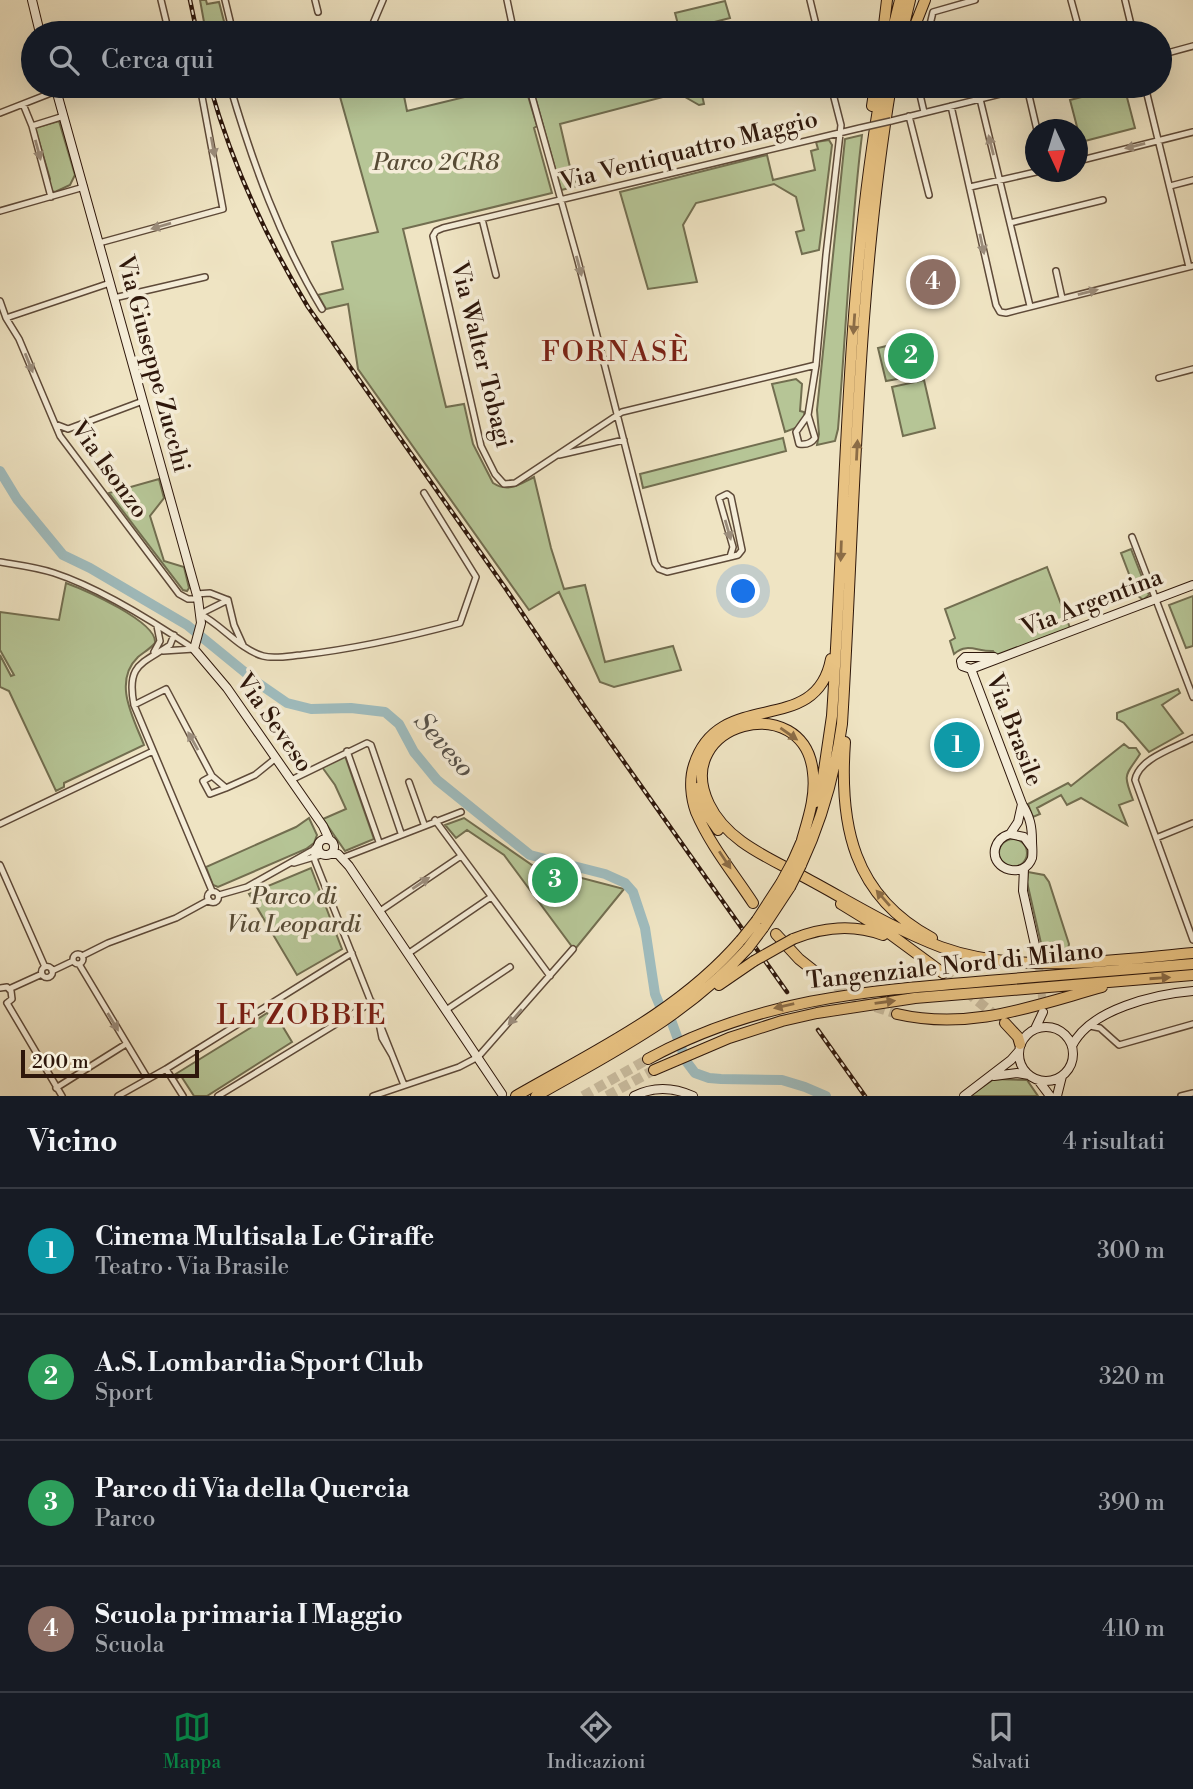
<!DOCTYPE html>
<html lang="it">
<meta charset="utf-8">
<style>
body{margin:0;font-family:"Libre Bodoni",serif;background:#242831;color:#f1f3f6}
.compass{position:absolute;left:1025px;top:119px;width:63px;height:63px;border-radius:50%;background:#171b24;box-shadow:0 7px 28px #0002;rotate:176deg}
.scale{position:absolute;left:21px;bottom:18px;width:178px;box-sizing:border-box;padding-left:7px;border:4px solid #2e170b;border-top:0;font-size:19px;line-height:24px;white-space:nowrap;color:#2e170b;-webkit-text-stroke:5px #f5edd8;paint-order:stroke}
.you{position:absolute;left:744px;top:592px;width:24px;height:24px;margin:-18px;border:5px solid #fff;border-radius:50%;background:#1a73e8;box-shadow:0 0 0 10px #1a73e833}
.badge{display:grid;place-items:center;width:46px;height:46px;border-radius:50%;background:#0b8043;color:#fff;font-size:23px;font-weight:700}
.pin{position:absolute;translate:-50% -50%;border:4px solid #fff;box-shadow:0 2px 7px #0006}
.list{margin:0;padding:0;list-style:none}
h2{display:flex;justify-content:space-between;align-items:center;height:91px;margin:0;padding:0 28px;font-size:30px}
h2 small{font-size:23px;font-weight:400;color:#9ea1a6}
.list li{display:grid;grid-template-columns:46px 1fr auto;gap:21px;align-items:center;box-sizing:border-box;height:126px;padding:0 28px;border-top:2px solid #363941}
.list b{display:block;font-size:26px;white-space:nowrap}
.list p{margin:0;font-size:23px;white-space:nowrap;color:#9ea1a6}
.list em{font-size:23px;font-style:normal;color:#9ea1a6}
.icon{flex:none;width:38px;height:38px;fill:none;stroke:currentColor;stroke-width:2;stroke-linecap:round;stroke-linejoin:round}
.map{position:relative;flex:none;width:1193px;height:1096px;overflow:hidden}
.search{position:absolute;background:#171b24;box-shadow:0 7px 28px #0002;left:21px;right:21px;top:21px;height:77px;display:flex;align-items:center;gap:18px;box-sizing:border-box;padding:0 24px;border-radius:38px;color:#9ea1a6;font-size:26px}
.sheet{height:595px;background:#171b24}
nav{display:flex;justify-content:space-around;align-items:center;box-sizing:border-box;height:98px;border-top:2px solid #363941;background:#171b24;font-size:19px;color:#9ea1a6}
nav a{display:grid;justify-items:center;gap:4px}
nav .on{color:#0b8043}
.map>svg:first-child{display:block}
.green{fill:#b6c596;stroke:#726e50;stroke-width:2}
.lines{fill:none;stroke-linecap:round;stroke-linejoin:round}
.river{stroke:#9fbcbe;stroke-width:10}
.secondary-tunnel{stroke:#c8bb9e;stroke-width:8;stroke-dasharray:8 4;stroke-linecap:butt}
.highway-tunnel{stroke:#c8bb9e;stroke-width:10;stroke-dasharray:10 5;stroke-linecap:butt}
.street-casing{stroke:#5e4a39;stroke-width:8}
.secondary-casing{stroke:#2e170b;stroke-width:10}
.highway-casing{stroke:#2e170b;stroke-width:12}
.street{stroke:#f5edd8;stroke-width:5}
.secondary{stroke:#f5edd8;stroke-width:8}
.highway{stroke:#e8c282;stroke-width:10}
.rail-casing{stroke:#2e170b;stroke-width:4.5}
.rail{stroke:#f5edd8;stroke-width:2;stroke-dasharray:5;stroke-linecap:butt}
.street-bridge-casing{stroke:#5e4a39;stroke-width:8;stroke-linecap:butt}
.highway-bridge-casing{stroke:#2e170b;stroke-width:12;stroke-linecap:butt}
.street-bridge{stroke:#f5edd8;stroke-width:5}
.highway-bridge{stroke:#e8c282;stroke-width:10}
.oneway{fill:#9b8d7c}
.oneway2{fill:#8b6c46}
.labels{text-anchor:middle;dominant-baseline:central;stroke-width:7;stroke-linejoin:round;paint-order:stroke}
.street-label{font-size:24px;fill:#2e170b;stroke:#f5edd8}
.park-label{font-size:24px;font-style:italic;fill:#574b35;stroke:#f5edd8}
.water-label{font-size:26px;font-style:italic;fill:#56514a;stroke:#f5edd8}
.quarter-label{font-size:28px;letter-spacing:2px;fill:#7a1f14;stroke:#f5edd8}
</style>
<div class="map">
<svg width="1193" height="1096" viewBox="0 0 1193 1096">
<rect width="100%" height="100%" fill="#efe4c3"/>
<filter id="stains"><feTurbulence type="fractalNoise" baseFrequency=".00286" numOctaves="4"/><feColorMatrix values="0 0 0 0 .2 0 0 0 0 .09 0 0 0 0 .02 0 0 0 .5 -.17"/></filter>
<radialGradient id="worn" r=".72"><stop offset=".6" stop-color="#630" stop-opacity="0"/><stop offset="1" stop-color="#630" stop-opacity=".3"/></radialGradient>
<path class="green" d="M200 0H206L207 4 219 2 227 33H206Z
M725 1 730 18 687 29V33H676L679 28 675 13Z
M337 86H402L407 111 510 86H525L537 126 534 128 552 193 403 229 446 407 464 404 473 444 493 483C508 493 520 484 534 477L551 548 564 589 585 585 605 662 673 646 681 670 614 687 600 682 559 592 529 610 358 369 348 304 326 309 318 295 343 289 332 242 378 232Z
M532 86H700L704 104 699 105 678 93 560 124 573 180 582 185 561 190Z
M1124 86 1135 128 1081 142 1070 100Z
M59 121 75 175 70 185 55 192 51 191 48 183 50 179 35 128Z
M862 135C850 233 846 331 838 429L835 441 817 445 819 434 817 410 845 139Z
M829 140 832 145 819 250 802 254 796 232 804 230 796 197 774 184 696 203 683 225 697 282 648 289 620 192 767 155 773 180 815 170 811 151 818 149 816 142Z
M895 344 903 378 886 381 878 348Z
M796 379 802 384 800 411 804 412 805 418 798 427 785 432 772 384Z
M924 380 935 428 903 436 892 387Z
M783 438 786 451 643 488 640 474Z
M159 479 164 498 150 516 164 561 184 567 189 588 187 591 183 590 109 493Z
M1131 549 1149 595 1143 600 1137 595 1121 553Z
M1047 567 1070 628 1002 654 996 655 993 651C978 652 967 642 954 654L950 641 955 638 945 609Z
M66 583C85 590 158 622 155 643 150 649 144 652 138 657 112 682 134 719 144 745L64 783V787L56 791 9 691 0 687V655L11 676 14 675 0 650V612L59 620Z
M1193 596V646L1186 648 1169 605Z
M1178 689 1180 693 1162 705 1183 733 1149 752 1124 723 1117 719V713Z
M1124 744 1129 748H1136L1140 754C1126 776 1122 772 1133 800L1119 805 1127 825 1081 798 1067 805 1061 795 1037 808 1040 814 1033 817 1028 804 1068 783 1071 786Z
M345 756 374 839 345 851 323 819 346 809 335 785 322 767Z
M309 818 317 835 314 843 306 849 218 887 213 885 206 867 296 827Z
M464 818 532 865 624 889 576 948H573L504 855 467 830 456 838 445 825Z
M999 853a14 14 0 1 1 28 0a14 14 0 1 1-28 0Z
M311 868 342 949 297 975 249 894Z
M1028 872 1044 875 1049 882 1069 944 1067 954 1043 952 1027 882Z
M274 1012 292 1042 207 1096H194L181 1076 176 1079 174 1075 255 1025 253 1022 267 1013 269 1015Z
M994 1079 1027 1080 1038 1096H969Z"/>
<g class="lines">
<path class="river" d="M0 471 17 499 63 555 90 568 187 625 258 683 287 703 311 709 351 708 385 712 399 724 414 752 437 780 530 855 605 874 625 883 633 892 645 928 655 994 660 1006 668 1012 686 1061 695 1073 709 1078 721 1079 782 1080 805 1087 826 1096"/>
<path class="secondary-tunnel" d="M1038 957 1043 1007"/>
<path class="highway-tunnel" d="M943 973 1005 1023
M823 978 866 1004 897 1014
M583 1096 648 1059
M607 1096 654 1070"/>
<g class="street-casing">
<path id="street" d="M161 0 169 33
M225 0 233 33
M315 0 318 12
M507 0 514 33
M810 0 818 33
M1071 0 1080 33
M1125 0 1133 33
M369 33 383 0
M928 33 933 12 975 0
M1160 55 1193 46
M230 86C253 164 280 239 322 309
M529 86 578 261 655 563 659 569 667 572 730 557 738 555 742 550 731 497 727 494 719 498 733 547 730 557
M918 86 924 112
M1145 86 1189 267
M1027 87 1037 130
M980 99 1030 306
M23 104 32 126 51 197
M951 106 996 305 1000 312 1006 313 1193 266
M0 113 69 86
M909 116 929 195
M891 121 1033 86
M32 126 64 116
M1078 161 1193 132
M1170 186 1193 180
M970 187 1036 172
M0 211 84 187
M482 219 496 275
M1010 223 1103 200
M99 243 223 209 200 86
M1056 271 1062 298
M114 298 205 277
M0 301 6 318 19 339 60 436 179 594 188 599H198
M6 318 110 283
M816 365 622 412 515 483 504 484 495 474 481 446 433 236 436 231 443 228 860 128
M1159 378 1193 369
M808 415 816 365 826 255 841 125 831 86
M808 415 815 438C811 444 806 445 799 444L796 432Z
M55 424 68 429 143 401
M559 455 624 440
M1132 537 1193 697
M0 562C18 565 36 567 54 573 100 588 154 622 194 649
M196 594 210 593 228 600
M228 600 234 625 243 645
M200 614C222 625 239 649 263 656 274 659 289 656 301 655 354 649 408 637 460 623L476 577 424 493
M200 614 228 600
M174 635 170 645C142 664 126 664 134 705L212 891
M163 651 194 649
M154 652 160 641 157 626
M134 705 166 689 212 776 226 788 255 775 276 758
M1193 738C1175 748 1139 758 1135 780L1193 940
M347 751 379 842
M212 776 203 781 210 794 226 788
M291 780 367 743 371 745 401 833
M409 782 424 824
M435 820 550 976
M0 824 153 751
M1156 838 1193 823
M313 850 315 861 404 1085
M342 858 461 812
M294 863 324 854
M0 865 45 967
M207.5 897a5.5 5.5 0 1 1 11 0a5.5 5.5 0 1 1-11 0Z
M219 895 247 887 313 850 319 843
M380 911 461 856
M409 953 491 897
M73 959a5 5 0 1 1 10 0a5 5 0 1 1-10 0Z
M82 956 108 943 176 918 209 900
M79 964 148 1079
M41.5 972a5.5 5.5 0 1 1 11 0a5.5 5.5 0 1 1-11 0Z
M52 971 73 961
M0 988 7 987 11 991 12 999 7 1003
M9 989 42 974
M7 1003 62 1096
M446 1010 510 967
M379 1023 382 1038 392 1055
M1090 1026 1100 1028 1119 1045 1193 1024
M166 1069 183 1096
M56 1088 126 1044
M118 1096 166 1069 352 953
M218 1096 372 1002
M373 1096 459 1067 478 1057 573 949
M1181 1096 1193 1093"/>
</g>
<g class="secondary-casing">
<path id="secondary" d="M32 0 40 33
M55 86 198 599 201 623 194 649 227 688 323 826 329 839
M971 669 1022 804C1030 817 1032 826 1032 841 1032 846 1033 852 1032 858 1025 879 991 871 995 849 997 841 1003 836 1010 834L1024 837 1032 848
M971 669 1193 585
M971 669 962 666 961 661 965 657H994
M1010 834 1018 822 1022 804
M318 847a8 8 0 1 1 16 0a8 8 0 1 1-16 0Z
M330 854H338L349 866 502 1094
M1024 868 1023 891 1037 954
M1019 1054a27 27 0 1 1 54 0a27 27 0 1 1-54 0Z
M1035 1029 1043 1012
M1072 1046C1090 1009 1156 994 1193 991
M994 1076 1017 1073 1029 1075
M1038 1080 1050 1096
M634 1096C654 1086 673 1087 693 1096
M964 1096 1011 1060 1018 1052
M1057 1096 1062 1076"/>
</g>
<g class="highway-casing">
<path id="highway" d="M883 33 887 0
M892 33 900 0
M902 33 910 0
M912 33 925 0
M872 106 875 86
M845 742C839 825 853 896 932 938
M697 788 702 807 718 830
M816 802 823 777 832 716C846 506 845 293 882 86
M802 840C808 819 816 796 813 773 805 688 670 723 709 804 727 842 770 858 804 877 849 901 893 929 941 947 1018 975 1113 960 1193 953
M793 861 804 836
M801 865C822 820 835 773 842 724 855 512 856 296 891 86
M753 903C734 874 710 845 696 812 691 798 689 780 694 765 719 686 816 739 831 659
M841 904 890 934 943 973
M757 920 781 883
M763 928 790 887
M776 934 799 959 823 978
M793 939C822 927 854 924 883 935
M719 985 754 961
M897 1014C970 1031 1033 1006 1102 987
M1005 1023 1018 1037 1020 1044
M648 1059C758 999 865 991 987 981 1055 976 1124 970 1193 964
M654 1070 729 1038 782 1021 817 1013 915 998 1193 975
M516 1096C596 1050 680 1011 741 940
M536 1096C613 1052 687 1016 748 948"/>
</g>
<use href="#street" class="street"/>
<use href="#secondary" class="secondary"/>
<use href="#highway" class="highway"/>
<g class="rail-casing">
<path id="rail" d="M190 0 197 33
M210 86C232 164 266 238 308 307L506 589 583 704 787 992
M818 1030 865 1096"/>
</g>
<use href="#rail" class="rail"/>
<g class="street-bridge-casing">
<path id="street-bridge" d="M860 128 891 121"/>
</g>
<g class="highway-bridge-casing">
<path id="highway-bridge" d="M781 883 793 861
M790 887 801 865
M741 940 757 920
M748 948 763 928
M754 961 793 939"/>
</g>
<use href="#street-bridge" class="street-bridge"/>
<use href="#highway-bridge" class="highway-bridge"/>
</g>
<defs><path id="oneway-solid" d="M-6-.8H1V-3.2L6.5 0L1 3.2V.8H-6Z" transform="scale(1.75)"/></defs>
<g class="oneway">
<use href="#oneway-solid" transform="translate(991 145) rotate(-104)"/>
<use href="#oneway-solid" transform="translate(1135 146) rotate(166)"/>
<use href="#oneway-solid" transform="translate(213 147) rotate(80)"/>
<use href="#oneway-solid" transform="translate(38 150) rotate(75)"/>
<use href="#oneway-solid" transform="translate(161 226) rotate(164)"/>
<use href="#oneway-solid" transform="translate(982 244) rotate(78)"/>
<use href="#oneway-solid" transform="translate(579 266) rotate(75)"/>
<use href="#oneway-solid" transform="translate(1088 292) rotate(-14)"/>
<use href="#oneway-solid" transform="translate(29 363) rotate(68)"/>
<use href="#oneway-solid" transform="translate(728 530) rotate(74)"/>
<use href="#oneway-solid" transform="translate(193 741) rotate(-119)"/>
<use href="#oneway-solid" transform="translate(421 883) rotate(-34)"/>
<use href="#oneway-solid" transform="translate(515 1017) rotate(131)"/>
<use href="#oneway-solid" transform="translate(113 1022) rotate(59)"/>
</g>
<g class="oneway2">
<use href="#oneway-solid" transform="translate(854 324) rotate(94)"/>
<use href="#oneway-solid" transform="translate(857 450) rotate(-87)"/>
<use href="#oneway-solid" transform="translate(841 551) rotate(92)"/>
<use href="#oneway-solid" transform="translate(789 734) rotate(35)"/>
<use href="#oneway-solid" transform="translate(725 860) rotate(56)"/>
<use href="#oneway-solid" transform="translate(883 898) rotate(-131)"/>
<use href="#oneway-solid" transform="translate(1160 978) rotate(-4)"/>
<use href="#oneway-solid" transform="translate(885 1002) rotate(-8)"/>
<use href="#oneway-solid" transform="translate(784 1006) rotate(167)"/>
</g>
<g class="labels">
<g class="street-label">
<text transform="translate(689 151) rotate(-14)">Via Ventiquattro Maggio</text>
<text transform="translate(481 355) rotate(76)">Via Walter Tobagi</text>
<text transform="translate(153 364) rotate(75)">Via Giuseppe Zucchi</text>
<text transform="translate(109 470) rotate(54)">Via Isonzo</text>
<text transform="translate(1092 603) rotate(-21)">Via Argentina</text>
<text transform="translate(274 723) rotate(55)">Via Seveso</text>
<text transform="translate(1014 730) rotate(69)">Via Brasile</text>
<text transform="translate(955 966) rotate(-6)">Tangenziale Nord di Milano</text>
</g>
<g class="park-label">
<text x="436" y="163">Parco 2CR8</text>
<text x="294" y="897">Parco di<tspan x="294" dy="28">Via Leopardi</tspan></text>
</g>
<g class="water-label">
<text transform="translate(444 745) rotate(49)">Seveso</text>
</g>
<g class="quarter-label">
<text x="616" y="352">FORNASÈ</text>
<text x="302" y="1015">LE ZOBBIE</text>
</g>
</g>
<rect width="100%" height="100%" filter="url(#stains)"/>
<rect width="100%" height="100%" fill="url(#worn)"/>
</svg>
<svg class="compass" viewBox="-18 -18 36 36"><path d="M0-13l5 13h-10z" fill="#e53935"/><path d="M0 13l5-13h-10z" fill="#9ea1a6"/></svg>
<div class="scale">200 m</div>
<div class="you"></div>
<div class="pin badge" style="left:957px;top:745px;background:#0f9aa8">1</div>
<div class="pin badge" style="left:911px;top:356px;background:#2e9e5b">2</div>
<div class="pin badge" style="left:555px;top:880px;background:#2e9e5b">3</div>
<div class="pin badge" style="left:933px;top:282px;background:#8d6e63">4</div>
<div class="search"><svg class="icon" aria-label="search" viewBox="0 0 24 24"><circle cx="10" cy="10" r="6"/><path d="M15 15l6 6"/></svg>Cerca qui</div>
</div>
<section class="sheet">
<h2>Vicino<small>4 risultati</small></h2>
<ul class="list">
<li><span class="badge" style="background:#0f9aa8">1</span><div><b>Cinema Multisala Le Giraffe</b><p>Teatro · Via Brasile</p></div><em>300 m</em></li>
<li><span class="badge" style="background:#2e9e5b">2</span><div><b>A.S. Lombardia Sport Club</b><p>Sport</p></div><em>320 m</em></li>
<li><span class="badge" style="background:#2e9e5b">3</span><div><b>Parco di Via della Quercia</b><p>Parco</p></div><em>390 m</em></li>
<li><span class="badge" style="background:#8d6e63">4</span><div><b>Scuola primaria I Maggio</b><p>Scuola</p></div><em>410 m</em></li>
</ul>
</section>
<nav>
<a class="on"><svg class="icon" aria-label="map" viewBox="0 0 24 24"><path d="M3 6l6-2 6 2 6-2v14l-6 2-6-2-6 2zM9 4v14M15 6v14"/></svg>Mappa</a>
<a><svg class="icon" aria-label="directions" viewBox="0 0 24 24"><path d="M12 3l9 9-9 9-9-9zM9 14v-3h6M13 9l2 2-2 2"/></svg>Indicazioni</a>
<a><svg class="icon" aria-label="saved" viewBox="0 0 24 24"><path d="M7 4h10v16l-5-4-5 4z"/></svg>Salvati</a>
</nav>
